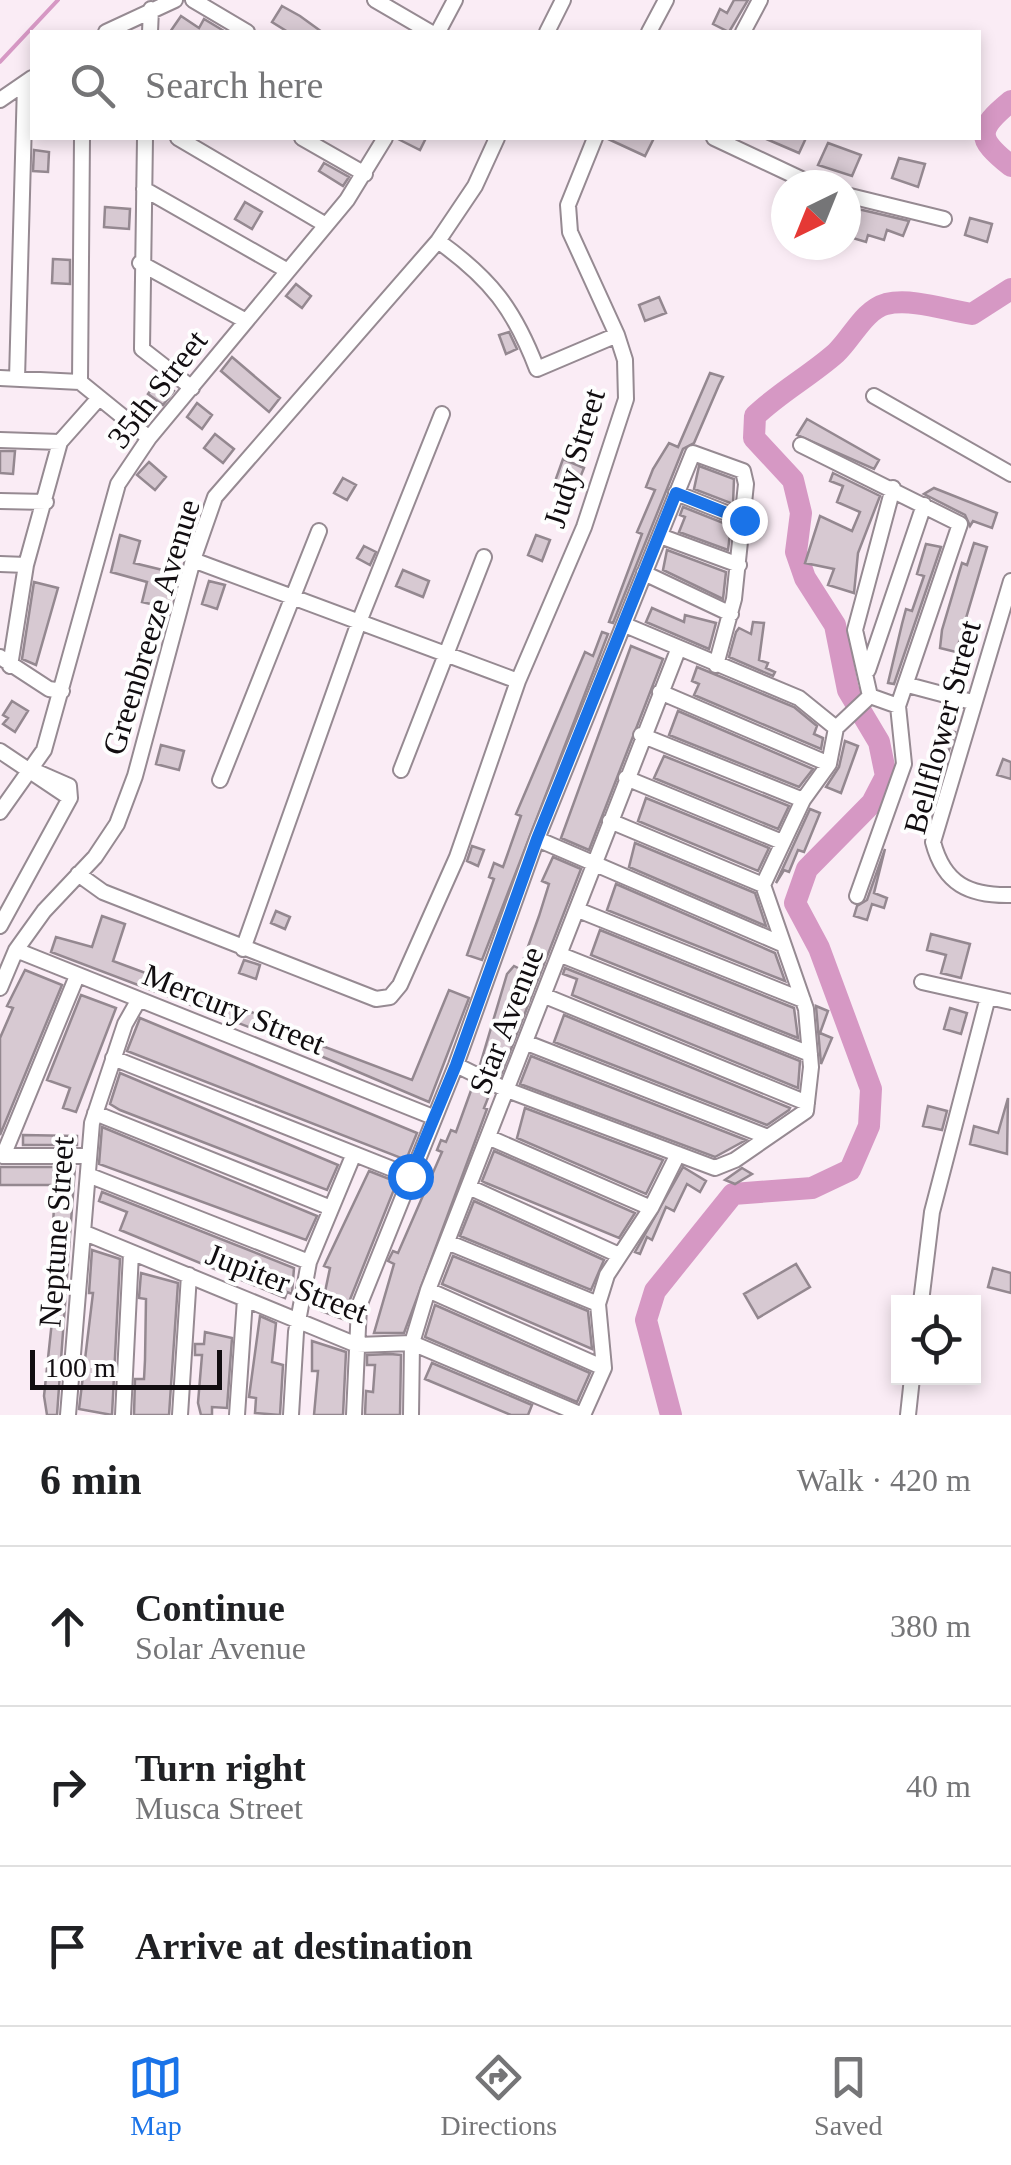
<!DOCTYPE html>
<meta charset="utf-8">
<style>
body{margin:0;font-family:"Times New Roman",serif;background:#f6f6f6;color:#202124}
.controls{position:absolute;right:30px;bottom:30px;display:grid;overflow:hidden;border-radius:0px;box-shadow:0 5px 15px #0003}
.controls button{width:90px;height:90px;display:grid;place-items:center;padding:0;border:0;border-bottom:2px solid #e0e0e0;background:#fff;color:#202124;font:50px sans-serif}
.compass{position:absolute;left:771px;top:170px;width:90px;height:90px;border-radius:50%;background:#fff;box-shadow:0 5px 15px #0003;rotate:223deg}
.scale{position:absolute;left:30px;bottom:25px;width:192px;box-sizing:border-box;padding-left:10px;border:5px solid #110d10;border-top:0;font-size:28px;line-height:35px;white-space:nowrap;color:#110d10;-webkit-text-stroke:8px #fefefe;paint-order:stroke}
.stop{position:absolute;width:30px;height:30px;margin:-22px;border:8px solid #1a73e8;border-radius:50%;background:#fff}
.stop.end{background:#1a73e8;border-color:#fff;box-shadow:0 2px 10px #0008}
.list{margin:0;padding:0;list-style:none}
h2{display:flex;justify-content:space-between;align-items:center;height:130px;margin:0;padding:0 40px;font-size:42px}
h2 small{font-size:32px;font-weight:400;color:#757577}
.list li{display:grid;grid-template-columns:65px 1fr auto;gap:30px;align-items:center;box-sizing:border-box;height:160px;padding:0 40px;border-top:2px solid #e0e0e0}
.list b{display:block;font-size:38px;white-space:nowrap}
.list p{margin:0;font-size:32px;white-space:nowrap;color:#757577}
.list em{font-size:32px;font-style:normal;color:#757577}
.icon{flex:none;width:55px;height:55px;fill:none;stroke:currentColor;stroke-width:2;stroke-linecap:round;stroke-linejoin:round}
.map{position:relative;flex:none;width:1011px;height:1415px;overflow:hidden}
.search{position:absolute;background:#fff;box-shadow:0 5px 15px #0003;left:30px;right:30px;top:30px;height:110px;display:flex;align-items:center;gap:25px;box-sizing:border-box;padding:0 35px;border-radius:0px;color:#757577;font-size:38px}
.sheet{height:610px;background:#fff}
nav{display:flex;justify-content:space-around;align-items:center;box-sizing:border-box;height:140px;border-top:2px solid #e0e0e0;background:#fff;font-size:28px;color:#757577}
nav a{display:grid;justify-items:center;gap:5px}
nav .on{color:#1a73e8}
.map>svg:first-child{display:block}
.lines{fill:none;stroke-linecap:round;stroke-linejoin:round}
.stream{stroke:#d698c4;stroke-width:4}
.river{stroke:#d698c4;stroke-width:22}
.building{fill:#d7c9d2;stroke:#948890;stroke-width:2.5}
.minor-casing{stroke:#968a92;stroke-width:18}
.minor{stroke:#fff;stroke-width:14}
.route{stroke:#1a73e8;stroke-width:12}
.labels{text-anchor:middle;dominant-baseline:central;stroke-width:8;stroke-linejoin:round;paint-order:stroke}
.street-label{font-size:32px;fill:#110d10;stroke:#fefefe}
</style>
<div class="map">
<svg width="1011" height="1415" viewBox="0 0 1011 1415">
<rect width="100%" height="100%" fill="#faecf5"/>
<g class="lines">
<path class="stream" d="M0 62 58 0"/>
<path class="river" d="M1011 101C976 130 976 138 1011 166
M671 1415 646 1320 655 1291 733 1194 812 1188 850 1170 869 1126 871 1089 819 948 795 903 807 869 872 803 886 776 879 742 848 690 835 625 805 578 796 552 801 513 793 480 754 438 755 416C780 392 810 376 836 353 852 338 864 310 886 304 912 298 946 310 972 314L1011 289"/>
</g>
<path class="building" d="M734 0H748L729 32 713 24 720 9 727 13Z
M282 6 300 16 322 32H288L272 22Z
M181 16 199 28 204 19 224 31 170 32Z
M396 138H426L420 150Z
M606 138H654L645 156Z
M764 138H806L799 153Z
M828 143 861 155 852 176 818 165Z
M34 150 49 152 48 172 33 171Z
M899 158 925 164 918 187 892 178Z
M324 163 349 177 343 186 319 171Z
M245 202 262 212 252 229 235 219Z
M105 207 130 209 129 229 104 227Z
M858 209 909 221 903 236 887 230 884 240 868 235 866 242 849 237Z
M970 218 992 224 987 242 965 235Z
M53 259 70 260V284L52 283Z
M296 284 311 296 302 308 286 296Z
M659 297 666 313 645 321 639 305Z
M509 332 517 349 506 354 499 335Z
M232 357 280 398 269 412 221 371Z
M710 373 723 377 719 385 694 443 683 449 613 623 609 622 642 534 637 532 655 490 646 487 653 469 669 443 678 447Z
M158 380 174 391 163 405 148 394Z
M197 403 212 415 202 429 187 417Z
M807 419 879 460 874 469 797 435Z
M215 434 234 449 223 463 204 448Z
M0 451H15L13 474 0 473Z
M563 459 584 468 573 495 553 487Z
M149 462 166 477 155 490 137 475Z
M699 466 734 479 733 504 694 489Z
M833 473 880 496 858 553 854 593 828 585 834 569 805 563 820 516 852 531 860 512 837 502 843 486 830 481Z
M343 478 356 485 347 500 334 493Z
M934 488 997 513 992 528 973 521 970 526 965 515 924 494Z
M683 507 731 526 728 550 679 532 685 517 680 515Z
M120 535 140 541 134 563 175 573 168 608 142 602 147 582 111 572Z
M536 535 550 540 542 561 528 555Z
M974 543 987 547 956 652 940 648 942 630 962 563 967 565Z
M926 544 941 547 894 684 888 683 902 624 906 609 912 611 924 576 917 574Z
M364 546 376 552 370 565 357 558Z
M667 550 726 572 723 599 663 570Z
M403 570 429 581 423 597 396 586Z
M209 581 225 585 217 609 202 604Z
M34 582 58 588 36 665 22 659Z
M652 608 684 622 685 615 716 623 709 649 646 622Z
M753 622 764 623 759 660 768 663 766 668 775 672 773 676 729 657 736 632 739 628 751 634Z
M602 632 608 634 482 960 467 955 494 879 489 877 494 863 503 867 521 816 516 814 585 652 593 656Z
M631 646 663 659 589 850 561 838Z
M697 667 794 707 817 726 814 734 823 738 821 749 694 695 699 684 692 681Z
M12 701 28 711 15 732 3 724 8 718 3 715Z
M678 711 813 769 799 787 669 735Z
M938 727 955 732 948 753 932 749Z
M845 741 858 746 841 793 826 787 839 767Z
M161 745 184 751 179 770 156 764Z
M664 756 789 806 778 829 654 778Z
M1003 759 1011 762V779L997 775Z
M646 798 769 848 758 871 638 821Z
M810 809 820 813 804 852 798 850 789 872 784 870 776 883Z
M635 843 755 893 766 926 629 867Z
M472 846 484 850 478 866 467 861Z
M885 849 874 893 887 898 884 908 872 904 867 920 854 916 857 906 867 900Z
M553 857 581 869 501 1075 480 1065 507 974 514 966 520 969 539 916 549 884 542 881Z
M616 884 775 953 785 981 607 910Z
M276 911 290 917 285 929 271 923Z
M102 916 125 924 113 961 286 1025 298 1032 296 1036 412 1080 449 990 469 998 429 1102 283 1040 51 952 56 937 92 947Z
M600 930 794 1008 798 1038 591 955Z
M931 934 970 944 961 978 941 973 946 955 927 950Z
M244 960 260 965 256 979 239 973Z
M565 968 800 1061 798 1088 572 995 577 979 563 974Z
M25 970 62 985 0 1135V1038L13 1008 7 1006Z
M81 995 116 1008 76 1112 63 1108 70 1088 47 1080Z
M816 1006 828 1011 820 1033 832 1038 821 1064Z
M950 1008 967 1013 961 1034 944 1029Z
M564 1015 790 1108 789 1110 767 1125 554 1042Z
M140 1018 417 1133 406 1160 127 1051Z
M531 1056 541 1060 746 1140 715 1157 520 1084Z
M120 1073 338 1165 327 1190 120 1110 110 1104Z
M473 1085 490 1093 484 1108 487 1109 404 1333H374L394 1264 388 1261 393 1251 398 1253 442 1152 437 1150 441 1140 446 1142 451 1130 456 1132Z
M1008 1098 1007 1154 970 1144 974 1126 998 1133Z
M928 1106 947 1111 942 1130 923 1126Z
M525 1108 663 1160 646 1194 517 1138Z
M102 1127 317 1216 306 1240 99 1164Z
M23 1135 77 1136V1145H23Z
M494 1151 635 1213 619 1238 486 1183 482 1181Z
M0 1167H75L57 1415H47L44 1396 54 1302 55 1289 50 1288 55 1185H0Z
M683 1167 706 1181 700 1192 687 1184 674 1211 666 1207 652 1240 647 1237 640 1254 635 1252Z
M742 1168 752 1174 735 1184 725 1180Z
M369 1171 397 1182 349 1302 348 1321 321 1311 330 1268 324 1266Z
M102 1192 294 1268 292 1294 287 1292 285 1298 120 1230 127 1212 99 1201Z
M474 1201 604 1260 591 1290 460 1236Z
M92 1250 120 1259 112 1415 79 1409 93 1293H89Z
M453 1256 588 1311 592 1349 442 1284Z
M796 1264 810 1287 758 1318 744 1294Z
M993 1268 1011 1273V1293L988 1287Z
M141 1273 178 1283 169 1415H134L135 1379H144L145 1360 146 1299 139 1298Z
M435 1305 590 1373 577 1402 425 1337Z
M260 1316 276 1323 272 1362 283 1365 280 1415 255 1413 256 1398 249 1397Z
M205 1332 232 1338 227 1408 212 1407V1415H201L198 1403 202 1355H195V1344H204Z
M312 1341 346 1352 343 1415H314L318 1371H312Z
M390 1354 401 1355 400 1415H365L366 1391 373 1392 375 1365H367V1355Z
M432 1363 532 1405 528 1415H511L425 1379Z"/>
<g class="lines">
<g class="minor-casing">
<path id="minor" d="M193 0 247 32
M375 0 430 32
M106 32 175 0
M150 32 151 9
M438 32 455 0
M547 32 563 0
M649 32 666 0
M743 32 760 0
M0 100 32 78
M145 138 142 349 192 388
M178 138 326 225
M302 138 365 174
M714 138 814 185
M144 189 288 271
M846 195 944 219
M438 241C491 279 514 309 537 369L617 335
M140 263 246 321
M0 378 80 382
M17 379 25 84
M80 382 82 138
M80 382 149 438
M874 396 1011 474
M0 440 60 442
M801 445 960 524 898 706
M676 493 744 520
M0 501 46 502
M660 536 739 565
M193 560 518 681
M0 564 26 565
M644 573 731 614
M1011 581 933 842C944 884 969 896 1011 895
M625 625 799 698 836 728
M0 657 49 689 62 691
M10 666 26 565 60 442 99 398
M868 670 924 505
M908 685 972 702
M660 692 829 764
M870 696 855 630 893 488
M836 728 870 696 898 706 904 764 857 896
M641 735 803 800
M0 751 70 798
M401 770 484 557
M626 778 782 842
M220 780 319 531
M0 812 44 750 118 484 149 438 347 200 385 138
M610 821 763 885
M537 839 782 944
M78 874 103 892 376 999 390 997 400 985 457 857 518 681 584 527 626 399 625 360 617 335 570 232 568 205 595 138
M578 910 803 1000
M0 926 70 798 69 786 28 768
M243 949 359 622 442 414
M16 950 433 1117
M561 955 810 1054
M77 976 3 1156H88
M922 982 1011 1002
M0 988 16 950 44 911 95 857 117 824 135 776 193 560 215 497 438 241 475 186 497 138
M545 996 807 1103
M527 1043 768 1137
M113 1058 410 1176
M456 1065 507 1090 715 1168 735 1160 806 1111 811 1067 806 1009 763 885 803 800 829 764 836 728
M95 1113 331 1208
M490 1138 651 1208
M88 1175 309 1262
M471 1188 619 1255
M85 1233 357 1345 412 1343 582 1415
M447 1242 598 1304
M428 1290 604 1368
M921 1302 932 1212 988 997
M68 1415 92 1123 125 1024 138 1001
M123 1415 131 1253
M180 1415 189 1275
M237 1415 245 1299
M291 1415 296 1332 309 1262 353 1156
M354 1415 359 1306 456 1065 537 839 693 453 743 471 746 484 734 599 716 665
M411 1415 412 1343 428 1290 678 650
M583 1415 604 1368 598 1304 607 1275 651 1208 678 1154
M908 1415 912 1378"/>
</g>
<use href="#minor" class="minor"/>
</g>
<g class="lines">
<path class="route" d="M410 1176 456 1065 537 839 676 493 744 520"/>
</g>
<g class="labels">
<g class="street-label">
<text transform="translate(157 389) rotate(-52)">35th Street</text>
<text transform="translate(574 458) rotate(-73)">Judy Street</text>
<text transform="translate(151 627) rotate(-73)">Greenbreeze Avenue</text>
<text transform="translate(942 727) rotate(-75)">Bellflower Street</text>
<text transform="translate(234 1009) rotate(22)">Mercury Street</text>
<text transform="translate(506 1020) rotate(-69)">Star Avenue</text>
<text transform="translate(56 1232) rotate(-86)">Neptune Street</text>
<text transform="translate(287 1283) rotate(21)">Jupiter Street</text>
</g>
</g>
</svg>
<div class="controls">
<button><svg class="icon" aria-label="locate" viewBox="0 0 24 24"><circle cx="12" cy="12" r="6"/><path d="M12 2v4M12 18v4M2 12h4M18 12h4"/></svg></button>
</div>
<svg class="compass" viewBox="-18 -18 36 36"><path d="M0-13l5 13h-10z" fill="#e53935"/><path d="M0 13l5-13h-10z" fill="#757577"/></svg>
<div class="scale">100 m</div>
<div class="stop" style="left:410px;top:1176px"></div>
<div class="stop end" style="left:744px;top:520px"></div>
<div class="search"><svg class="icon" aria-label="search" viewBox="0 0 24 24"><circle cx="10" cy="10" r="6"/><path d="M15 15l6 6"/></svg>Search here</div>
</div>
<section class="sheet">
<h2>6 min<small>Walk · 420 m</small></h2>
<ul class="list">
<li><svg class="icon" aria-label="ahead" viewBox="0 0 24 24"><path d="M12 20V5M6 11l6-6 6 6"/></svg><div><b>Continue</b><p>Solar Avenue</p></div><em>380 m</em></li>
<li><svg class="icon" aria-label="right" viewBox="0 0 24 24"><path d="M7 20v-9h11M14 6l5 5-5 5"/></svg><div><b>Turn right</b><p>Musca Street</p></div><em>40 m</em></li>
<li><svg class="icon" aria-label="arrive" viewBox="0 0 24 24"><path d="M6 21V4h12l-3 4 3 4H6"/></svg><div><b>Arrive at destination</b></div></li>
</ul>
</section>
<nav>
<a class="on"><svg class="icon" aria-label="map" viewBox="0 0 24 24"><path d="M3 6l6-2 6 2 6-2v14l-6 2-6-2-6 2zM9 4v14M15 6v14"/></svg>Map</a>
<a><svg class="icon" aria-label="directions" viewBox="0 0 24 24"><path d="M12 3l9 9-9 9-9-9zM9 14v-3h6M13 9l2 2-2 2"/></svg>Directions</a>
<a><svg class="icon" aria-label="saved" viewBox="0 0 24 24"><path d="M7 4h10v16l-5-4-5 4z"/></svg>Saved</a>
</nav>
